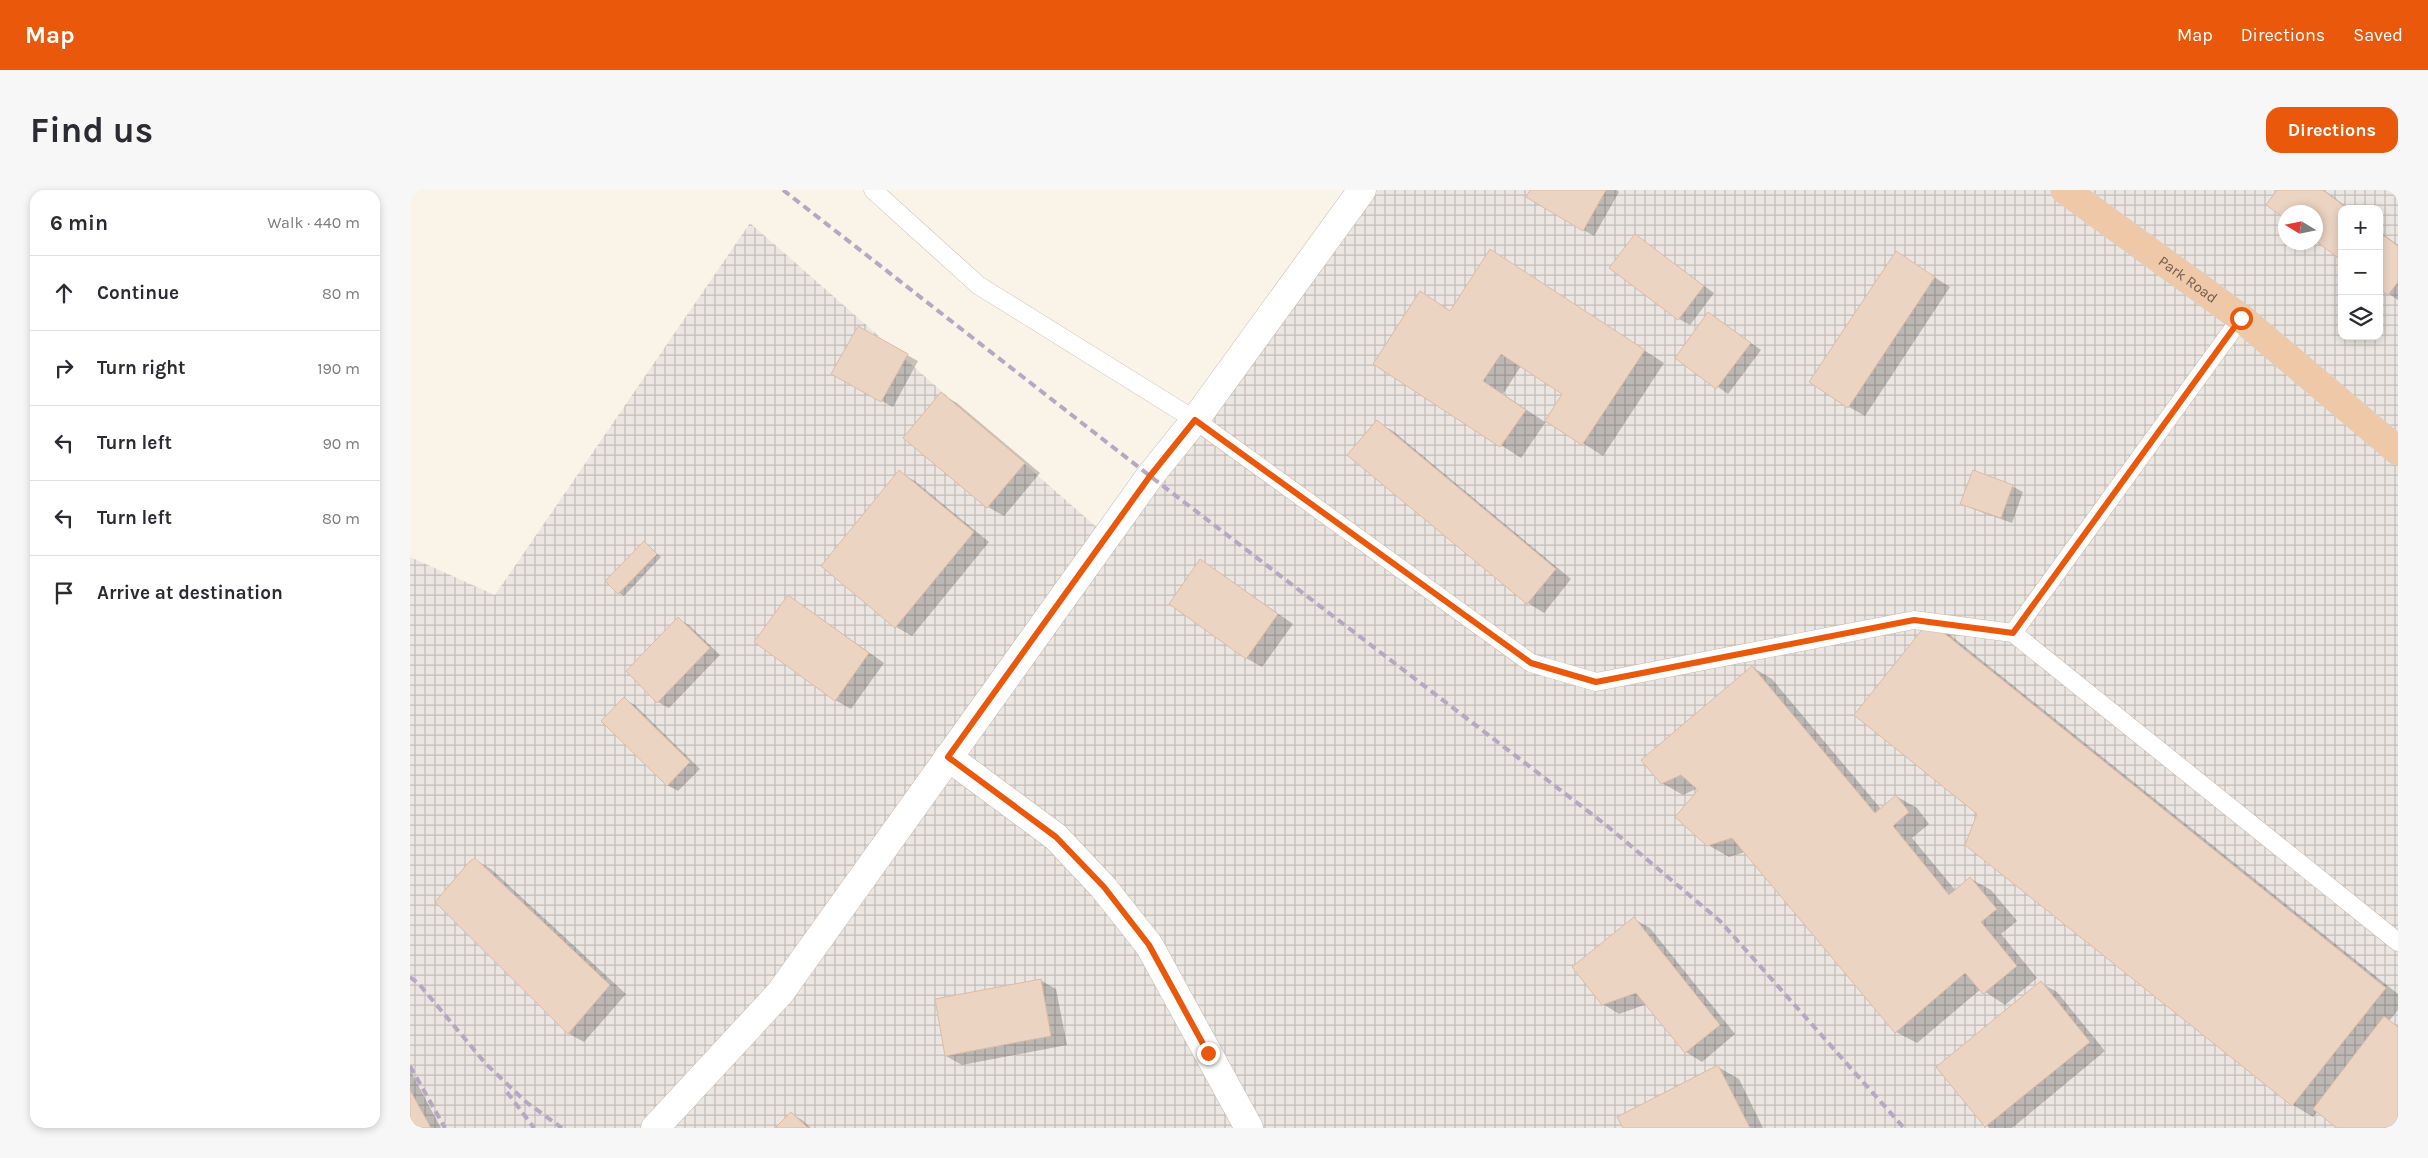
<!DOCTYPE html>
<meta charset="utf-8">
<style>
body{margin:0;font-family:Karla,sans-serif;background:#f7f7f7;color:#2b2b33}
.controls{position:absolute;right:15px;top:15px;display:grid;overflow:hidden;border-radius:10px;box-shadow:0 2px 8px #0003}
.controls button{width:45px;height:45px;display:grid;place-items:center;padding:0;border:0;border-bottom:1px solid #e1e1e2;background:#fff;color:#2b2b33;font:25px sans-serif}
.compass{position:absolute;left:1868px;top:15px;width:45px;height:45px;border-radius:50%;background:#fff;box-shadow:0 2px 8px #0003;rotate:280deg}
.stop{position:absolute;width:15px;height:15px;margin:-11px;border:4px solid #ea580c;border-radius:50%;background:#fff}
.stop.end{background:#ea580c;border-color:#fff;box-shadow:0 1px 5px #0008}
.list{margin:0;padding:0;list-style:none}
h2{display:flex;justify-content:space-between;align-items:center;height:65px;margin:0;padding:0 20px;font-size:21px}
h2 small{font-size:16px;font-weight:400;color:#7c7c81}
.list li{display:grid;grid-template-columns:32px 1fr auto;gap:15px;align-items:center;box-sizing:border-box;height:75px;padding:0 20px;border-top:1px solid #e1e1e2}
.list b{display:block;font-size:19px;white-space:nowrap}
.list em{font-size:16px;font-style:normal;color:#7c7c81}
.icon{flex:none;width:28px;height:28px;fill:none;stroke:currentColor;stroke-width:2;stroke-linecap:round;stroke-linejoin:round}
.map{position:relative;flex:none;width:1988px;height:938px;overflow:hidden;border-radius:15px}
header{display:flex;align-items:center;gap:30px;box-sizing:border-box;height:70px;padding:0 25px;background:#ea580c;color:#fff}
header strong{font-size:24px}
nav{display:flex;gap:28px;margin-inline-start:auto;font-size:18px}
.intro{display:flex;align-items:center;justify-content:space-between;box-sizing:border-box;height:120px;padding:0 30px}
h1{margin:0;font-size:35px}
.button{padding:12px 22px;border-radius:15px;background:#ea580c;color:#fff;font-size:18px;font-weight:700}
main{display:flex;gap:30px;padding:0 30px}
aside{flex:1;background:#fff;border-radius:15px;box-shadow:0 2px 8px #0003}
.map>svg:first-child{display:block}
.industrial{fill:url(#industrial-grid);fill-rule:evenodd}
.shadow{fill:#0003;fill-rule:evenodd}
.building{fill:#ecd4c3;stroke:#ddbba5}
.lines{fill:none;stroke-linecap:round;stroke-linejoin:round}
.service-casing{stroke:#cbbbaf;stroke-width:19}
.minor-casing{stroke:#cbbbaf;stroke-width:29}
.tertiary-casing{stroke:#cbbbaf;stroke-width:29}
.trunk-casing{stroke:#d7d1ce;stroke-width:29}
.service{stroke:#fff;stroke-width:18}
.minor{stroke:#fff;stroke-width:28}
.tertiary{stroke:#fff;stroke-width:28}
.trunk{stroke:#eec8a7;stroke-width:28}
.rail{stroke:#b6a7c2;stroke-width:4;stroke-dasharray:8 5;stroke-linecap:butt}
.route{stroke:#ea580c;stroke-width:6}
.labels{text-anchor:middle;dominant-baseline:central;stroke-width:4;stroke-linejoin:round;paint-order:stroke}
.street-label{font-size:15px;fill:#715b4f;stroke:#fdf7ee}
</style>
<header>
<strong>Map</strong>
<nav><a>Map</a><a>Directions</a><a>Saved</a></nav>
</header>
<div class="intro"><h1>Find us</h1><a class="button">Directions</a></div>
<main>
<aside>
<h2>6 min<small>Walk · 440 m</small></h2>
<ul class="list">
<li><svg class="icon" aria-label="ahead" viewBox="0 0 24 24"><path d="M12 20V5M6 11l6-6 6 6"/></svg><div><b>Continue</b></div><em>80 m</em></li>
<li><svg class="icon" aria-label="right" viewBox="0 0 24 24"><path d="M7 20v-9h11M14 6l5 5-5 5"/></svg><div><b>Turn right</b></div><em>190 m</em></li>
<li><svg class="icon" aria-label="left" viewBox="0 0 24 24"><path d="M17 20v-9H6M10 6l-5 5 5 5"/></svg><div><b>Turn left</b></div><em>90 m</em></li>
<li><svg class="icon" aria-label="left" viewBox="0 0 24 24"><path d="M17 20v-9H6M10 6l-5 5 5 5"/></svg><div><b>Turn left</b></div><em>80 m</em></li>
<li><svg class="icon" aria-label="arrive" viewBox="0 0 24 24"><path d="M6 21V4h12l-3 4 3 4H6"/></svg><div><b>Arrive at destination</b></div></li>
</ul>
</aside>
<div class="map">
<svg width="1988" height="938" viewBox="0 0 1988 938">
<defs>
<pattern id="industrial-grid" width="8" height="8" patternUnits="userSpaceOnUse" patternTransform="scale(1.25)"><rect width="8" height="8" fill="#ebe6e1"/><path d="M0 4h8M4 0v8" fill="none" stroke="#c3bdb9"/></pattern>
</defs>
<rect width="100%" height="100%" fill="#faf3e8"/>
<path class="industrial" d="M948 0H1988V938H0V367L85 405 340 33 691 341ZM1932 19H1969V146H1932ZM1876 22H1906V52H1876Z"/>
<path class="shadow" d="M1121 0H1207L1209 2 1184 46 1117 7Z
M1869 0H1914L1940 19H1932V69L1906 50V22H1876Z
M1969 41 1988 55V110L1969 97Z
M1225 45 1304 103 1280 135 1269 129Z
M1080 61 1254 173 1193 266 1137 230 1111 268 965 173 1010 103 1041 121ZM1111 176 1154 204 1135 232 1093 204Z
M1486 63 1540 97 1455 226 1439 217Z
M1299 123 1351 160 1318 204 1266 168Z
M448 138 508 171 483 217 423 184Z
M531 204 547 213 630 283 594 326 578 317 495 247Z
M967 232 983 241 1161 389 1134 423 1118 413 939 265Z
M489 282 505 291 579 352 502 446 486 437Z
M1602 296 1613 302 1602 333 1563 319 1552 313Z
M234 353 251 367 214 406 209 403Z
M791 370 883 434 852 477 836 468Z
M379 406 474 473 441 519 425 510Z
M268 429 279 435 310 465 259 518 248 512Z
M1519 433 1539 444 1988 804V820L1979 831 1988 836V938H1929L1908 921 1903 927 1883 915 1569 623Z
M1342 477 1362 489 1471 619 1486 606 1507 618 1519 634 1502 648 1546 701 1561 689 1581 700 1607 731 1591 744 1627 788 1595 815 1571 799 1507 853 1486 842 1335 662 1319 667 1298 655 1290 600 1288 598 1273 605 1252 593Z
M214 509 225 515 290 579 268 601 257 595Z
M65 670 81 679 216 804 174 852 158 843Z
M1224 729 1240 738 1325 844 1292 872 1276 862 1237 814 1209 824 1193 814Z
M630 790 646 799 657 855 552 875 536 866Z
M1631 793 1647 802 1695 861 1602 938H1579L1528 877Z
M1308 877 1329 889 1353 938H1214Z
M0 880 31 938H0Z
M381 923 392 930 401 938H367Z"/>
<path class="building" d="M1120 0H1196L1173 41 1116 7Z
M1867 0H1913L1938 19H1932V71L1906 51V22H1876V29L1856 15Z
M1969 42 1988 56V92L1978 105 1969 99Z
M1225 44 1294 96 1268 130 1199 78Z
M1080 59 1235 160 1172 255 1135 231 1152 204 1091 164 1073 191 1116 220 1090 257 963 174 1010 101 1040 121Z
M1486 61 1525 87 1438 218 1399 192Z
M1298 122 1341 153 1306 199 1265 168Z
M448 136 498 164 471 212 421 184Z
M531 202 615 273 577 318 493 248Z
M967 230 1146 379 1117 414 937 265Z
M489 280 564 342 485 438 411 376Z
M1563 280 1603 295 1591 328 1550 314Z
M234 351 247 364 208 404 195 391Z
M790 369 868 424 836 469 759 414Z
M378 405 459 463 425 511 344 452Z
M268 427 300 458 247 513 216 481Z
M1519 431 1976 798 1882 916 1555 655 1567 624 1444 525Z
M1342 476 1465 623 1486 605 1499 622 1483 636 1539 705 1560 687 1587 719 1571 732 1607 776 1573 804 1555 783 1485 843 1322 648 1297 656 1265 627 1288 600 1271 585 1251 594 1231 570Z
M214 507 280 572 257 596 191 531Z
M65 668 200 795 158 844 25 712 60 671Z
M1224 727 1310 835 1275 863 1226 803 1192 815 1162 777Z
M631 789 641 846 535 866 525 809Z
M1631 791 1680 852 1575 937 1526 877Z
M1974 826 1988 837V938H1927L1903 919Z
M1308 875 1340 938H1213L1207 927Z
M0 900 21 938H0Z
M381 922 398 938H365Z"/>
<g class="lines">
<g class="service-casing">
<path id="service" d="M463 0 568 95 785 230 1121 473 1186 492 1504 430 1603 443 1988 752
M1603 443 1831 128"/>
</g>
<g class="minor-casing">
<path id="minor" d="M538 567 646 647 693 697 739 755 839 938"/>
</g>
<g class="tertiary-casing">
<path id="tertiary" d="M245 938 370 803 740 286 785 230 952 0"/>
</g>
<g class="trunk-casing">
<g id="trunk">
<path id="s1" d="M1655 0 1831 128 1988 261"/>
</g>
</g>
<use href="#service" class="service"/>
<use href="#minor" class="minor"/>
<use href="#tertiary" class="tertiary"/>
<use href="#trunk" class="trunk"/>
<path class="rail" d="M373 0 740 286 1196 635 1310 731 1494 938
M0 787 9 794 76 874 116 912 152 938
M0 876 35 938
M97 902 124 938"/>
</g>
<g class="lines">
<path class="route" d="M798 863 739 755 694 697 646 647 538 567 740 286 785 230 1121 473 1186 492 1504 430 1603 443 1831 128"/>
</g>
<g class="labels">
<g class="street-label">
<text stroke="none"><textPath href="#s1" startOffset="152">Park Road</textPath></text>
</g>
</g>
</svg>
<div class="controls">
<button>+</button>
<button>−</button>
<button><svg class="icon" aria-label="layers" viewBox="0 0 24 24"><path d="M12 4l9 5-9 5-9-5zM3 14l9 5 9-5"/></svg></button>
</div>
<svg class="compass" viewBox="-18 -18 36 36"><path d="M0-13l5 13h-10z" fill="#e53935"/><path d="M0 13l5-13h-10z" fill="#7c7c81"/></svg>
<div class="stop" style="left:1831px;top:128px"></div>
<div class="stop end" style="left:798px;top:863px"></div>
</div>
</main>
